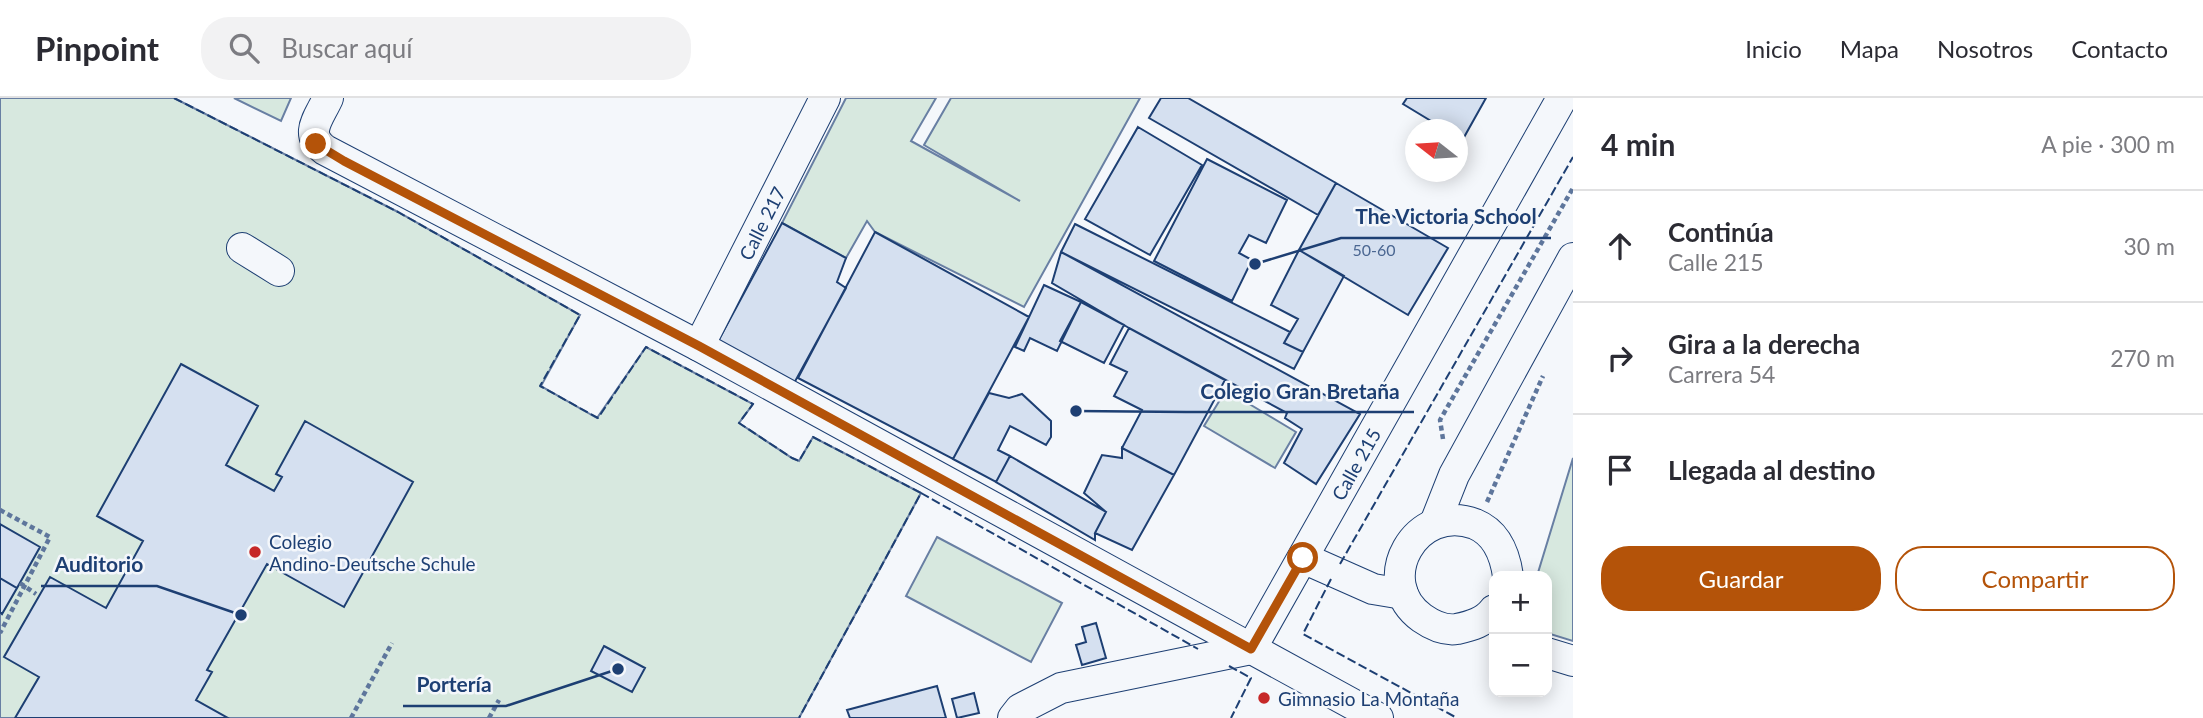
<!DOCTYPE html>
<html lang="es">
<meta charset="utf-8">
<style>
body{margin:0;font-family:Lato,sans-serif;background:#f2f2f3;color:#2b2b33}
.controls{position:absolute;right:21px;bottom:21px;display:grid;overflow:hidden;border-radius:14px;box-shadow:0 4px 18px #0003}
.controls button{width:63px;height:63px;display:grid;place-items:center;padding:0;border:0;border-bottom:2px solid #e1e1e2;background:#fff;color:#2b2b33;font:35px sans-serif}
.compass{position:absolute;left:1405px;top:21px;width:63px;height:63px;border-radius:50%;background:#fff;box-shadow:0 4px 18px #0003;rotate:287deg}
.stop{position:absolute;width:21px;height:21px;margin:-16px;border:5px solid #b45309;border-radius:50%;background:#fff}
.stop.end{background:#b45309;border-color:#fff;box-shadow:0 2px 7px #0008}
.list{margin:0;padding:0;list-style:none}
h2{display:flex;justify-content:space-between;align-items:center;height:91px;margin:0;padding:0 28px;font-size:30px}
h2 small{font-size:23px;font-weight:400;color:#7c7c81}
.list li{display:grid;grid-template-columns:46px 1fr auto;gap:21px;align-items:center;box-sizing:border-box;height:112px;padding:0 28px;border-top:2px solid #e1e1e2}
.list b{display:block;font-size:26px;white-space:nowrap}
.list p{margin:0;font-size:23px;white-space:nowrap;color:#7c7c81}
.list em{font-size:23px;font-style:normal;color:#7c7c81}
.actions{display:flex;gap:14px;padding:21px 28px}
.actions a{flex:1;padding:16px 0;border:2px solid #b45309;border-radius:28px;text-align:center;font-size:24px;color:#b45309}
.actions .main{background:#b45309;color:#fff}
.icon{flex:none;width:38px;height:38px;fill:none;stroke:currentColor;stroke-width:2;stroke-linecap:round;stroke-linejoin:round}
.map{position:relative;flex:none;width:1573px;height:620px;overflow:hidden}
header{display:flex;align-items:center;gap:42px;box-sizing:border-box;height:98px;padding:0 35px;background:#fff;border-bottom:2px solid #e1e1e2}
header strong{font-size:33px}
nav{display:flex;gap:38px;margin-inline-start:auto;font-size:24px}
.search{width:490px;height:63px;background:#f2f2f3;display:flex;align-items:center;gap:18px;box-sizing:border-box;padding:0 24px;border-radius:28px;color:#7c7c81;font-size:26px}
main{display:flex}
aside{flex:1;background:#fff}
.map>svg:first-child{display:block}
.green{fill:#d7e8df;stroke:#687fa3;stroke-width:2}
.building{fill:#d5e0f0;stroke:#1d3f73;stroke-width:2}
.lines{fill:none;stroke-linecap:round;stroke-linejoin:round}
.minor-casing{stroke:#1d3f73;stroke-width:32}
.path{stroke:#5e769c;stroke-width:4.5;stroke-dasharray:5 3.5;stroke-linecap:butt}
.minor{stroke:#f4f7fb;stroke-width:30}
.fence{stroke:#1d3f73;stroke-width:2;stroke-dasharray:9 3.5;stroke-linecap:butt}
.route{stroke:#b45309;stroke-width:9}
.poi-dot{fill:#c62828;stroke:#f4f7fb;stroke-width:2.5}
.labels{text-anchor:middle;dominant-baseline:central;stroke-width:5;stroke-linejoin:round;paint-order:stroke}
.number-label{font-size:16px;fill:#4b6792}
.street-label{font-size:19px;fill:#1d3f73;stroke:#f4f7fb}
.poi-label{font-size:19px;fill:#1d3f73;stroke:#f4f7fb;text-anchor:start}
.leader{fill:none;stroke:#1d3f73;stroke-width:2.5}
.callout-dot{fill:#1d3f73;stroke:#f4f7fb;stroke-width:2.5}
.callout-label{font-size:21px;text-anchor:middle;font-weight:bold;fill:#1d3f73;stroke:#f4f7fb;stroke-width:5;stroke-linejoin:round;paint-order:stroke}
</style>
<header>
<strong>Pinpoint</strong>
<div class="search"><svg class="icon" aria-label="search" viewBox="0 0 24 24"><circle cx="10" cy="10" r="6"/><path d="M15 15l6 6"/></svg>Buscar aquí</div>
<nav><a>Inicio</a><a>Mapa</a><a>Nosotros</a><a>Contacto</a></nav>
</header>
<main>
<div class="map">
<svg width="1573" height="620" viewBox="0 0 1573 620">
<rect width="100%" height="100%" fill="#f4f7fb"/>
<path class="green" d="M0 0H174L398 114 580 217 541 288 597 320 646 249 753 306 739 325 792 360 799 363 813 339 921 395 799 620H0Z
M234 0H291L281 23Z
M846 0H936L911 43 1020 103 924 47 951 0H1140L1024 209 875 134 867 123 846 160 782 125Z
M1226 292 1296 334 1275 370 1204 328Z
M1573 360V543L1547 535V478H1537Z
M937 439 1062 505 1031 564 906 498Z"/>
<path class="building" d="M1161 0H1188L1336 85 1318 117 1149 20Z
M1407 0H1486L1463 41 1458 38V32H1446L1403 6Z
M1138 29 1202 67 1150 157 1085 121Z
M1207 61 1287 102 1266 145 1249 137 1239 155 1252 162 1232 203 1154 163Z
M1336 85 1448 150 1408 217 1299 152Z
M782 125 846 160 837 184 846 190 792 289 716 247Z
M1075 126 1290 234 1284 245 1303 254 1294 271 1061 154Z
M875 134 1029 219 953 361 798 280Z
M1299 152 1344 178 1303 254 1284 245 1298 221 1271 207Z
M1061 154 1360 316 1316 386 1284 365 1302 331 1285 320 1287 315 1129 230 1052 185Z
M1044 187 1081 204 1057 253 1030 240 1024 253 1015 249Z
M1081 204 1124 227 1104 265 1060 243Z
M1129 230 1225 282 1174 377 1122 350 1142 312 1114 298 1127 274 1110 266Z
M181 266 258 308 226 367 274 393 282 379 276 376 305 323 413 384 344 509 267 466 207 572 212 574 196 602 228 620H15L39 579 4 559 50 479 106 510 143 443 97 418Z
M989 295 1009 300 1022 296 1051 323V339L1046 347 1010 328 998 352 1010 358 996 384 953 361Z
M1122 350 1174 377 1132 452 1095 435 1106 414 1084 395 1102 357 1122 360Z
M1010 358 1106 414 1095 435V442L996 384Z
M0 426 40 449 17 490 0 480Z
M0 480 17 490 2 516 0 514Z
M1096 525 1106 560 1082 567 1076 547 1086 544 1082 529Z
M604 548 645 570 632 594 591 573Z
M937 588 946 620H850L847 612Z
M974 595 979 615 957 620 952 601Z"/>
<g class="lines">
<g class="minor-casing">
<g id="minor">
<path d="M328 0C319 20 303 36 325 52L699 248 1378 620"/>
<path d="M242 150 279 173"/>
<path id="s1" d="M699 248 825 0"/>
<path d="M1435 425 1454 377 1573 160"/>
<path d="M1303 460 1373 491 1403 496"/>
<path d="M1494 512C1485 524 1471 528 1457 531 1444 533 1432 527 1422 520 1371 483 1416 404 1475 426 1497 435 1505 457 1508 478"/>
<path d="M1547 555 1573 563"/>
<path id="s2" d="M1013 620 1020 611 1061 590 1251 551 1562 0"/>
</g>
</g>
<path class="path" d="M1443 341 1440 322 1573 90
M1487 404 1543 278
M0 412 50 439 0 535
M20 485 36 496
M351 620 392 545
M489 620 499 602"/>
<use href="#minor" class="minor"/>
<path class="fence" d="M174 0 398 114 580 217 540 288 598 320 646 249 753 306 739 325 792 360 799 363 813 339 921 395 799 620
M921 395 1198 551
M1340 466 1573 59
M1331 481 1303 536 1457 620
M1229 568 1251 580 1231 620"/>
</g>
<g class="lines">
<path class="route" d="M316 46 344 63 699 248 1251 551 1303 460"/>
</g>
<g class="poi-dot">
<circle cx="255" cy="454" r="7"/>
<circle cx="1264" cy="600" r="7"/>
</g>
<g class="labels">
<g class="number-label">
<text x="1374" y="151">50-60</text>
</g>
<g class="street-label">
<text stroke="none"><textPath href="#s1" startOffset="138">Calle 217</textPath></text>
<text stroke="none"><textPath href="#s2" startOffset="464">Calle 215</textPath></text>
</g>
<g class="poi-label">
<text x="269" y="443">Colegio<tspan x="269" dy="22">Andino-Deutsche Schule</tspan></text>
<text x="1278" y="600">Gimnasio La Montaña</text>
</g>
</g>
<path class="leader" d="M1255 166L1341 140H1551M1076 313L1186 314H1414M241 517L157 488H41M618 571L506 608H403"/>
<g class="callout-dot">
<circle cx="1255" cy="166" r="7"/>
<circle cx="1076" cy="313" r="7"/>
<circle cx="241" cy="517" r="7"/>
<circle cx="618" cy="571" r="7"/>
</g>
<g class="callout-label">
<text x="1446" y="126">The Victoria School</text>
<text x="1300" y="301">Colegio Gran Bretaña</text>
<text x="99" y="474">Auditorio</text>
<text x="454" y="594">Portería</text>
</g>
</svg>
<div class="controls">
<button>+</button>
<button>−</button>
</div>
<svg class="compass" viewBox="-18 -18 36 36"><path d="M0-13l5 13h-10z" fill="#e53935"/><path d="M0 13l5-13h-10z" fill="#7c7c81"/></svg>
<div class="stop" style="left:1303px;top:460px"></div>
<div class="stop end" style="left:316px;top:46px"></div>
</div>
<aside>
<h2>4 min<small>A pie · 300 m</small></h2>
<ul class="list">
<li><svg class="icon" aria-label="ahead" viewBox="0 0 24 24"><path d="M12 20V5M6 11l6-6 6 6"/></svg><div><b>Continúa</b><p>Calle 215</p></div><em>30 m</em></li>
<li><svg class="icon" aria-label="right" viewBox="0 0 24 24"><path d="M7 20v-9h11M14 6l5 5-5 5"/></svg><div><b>Gira a la derecha</b><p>Carrera 54</p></div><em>270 m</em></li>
<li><svg class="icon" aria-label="arrive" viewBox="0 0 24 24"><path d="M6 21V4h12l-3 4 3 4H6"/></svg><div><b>Llegada al destino</b></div></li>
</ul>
<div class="actions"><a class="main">Guardar</a><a>Compartir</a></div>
</aside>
</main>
